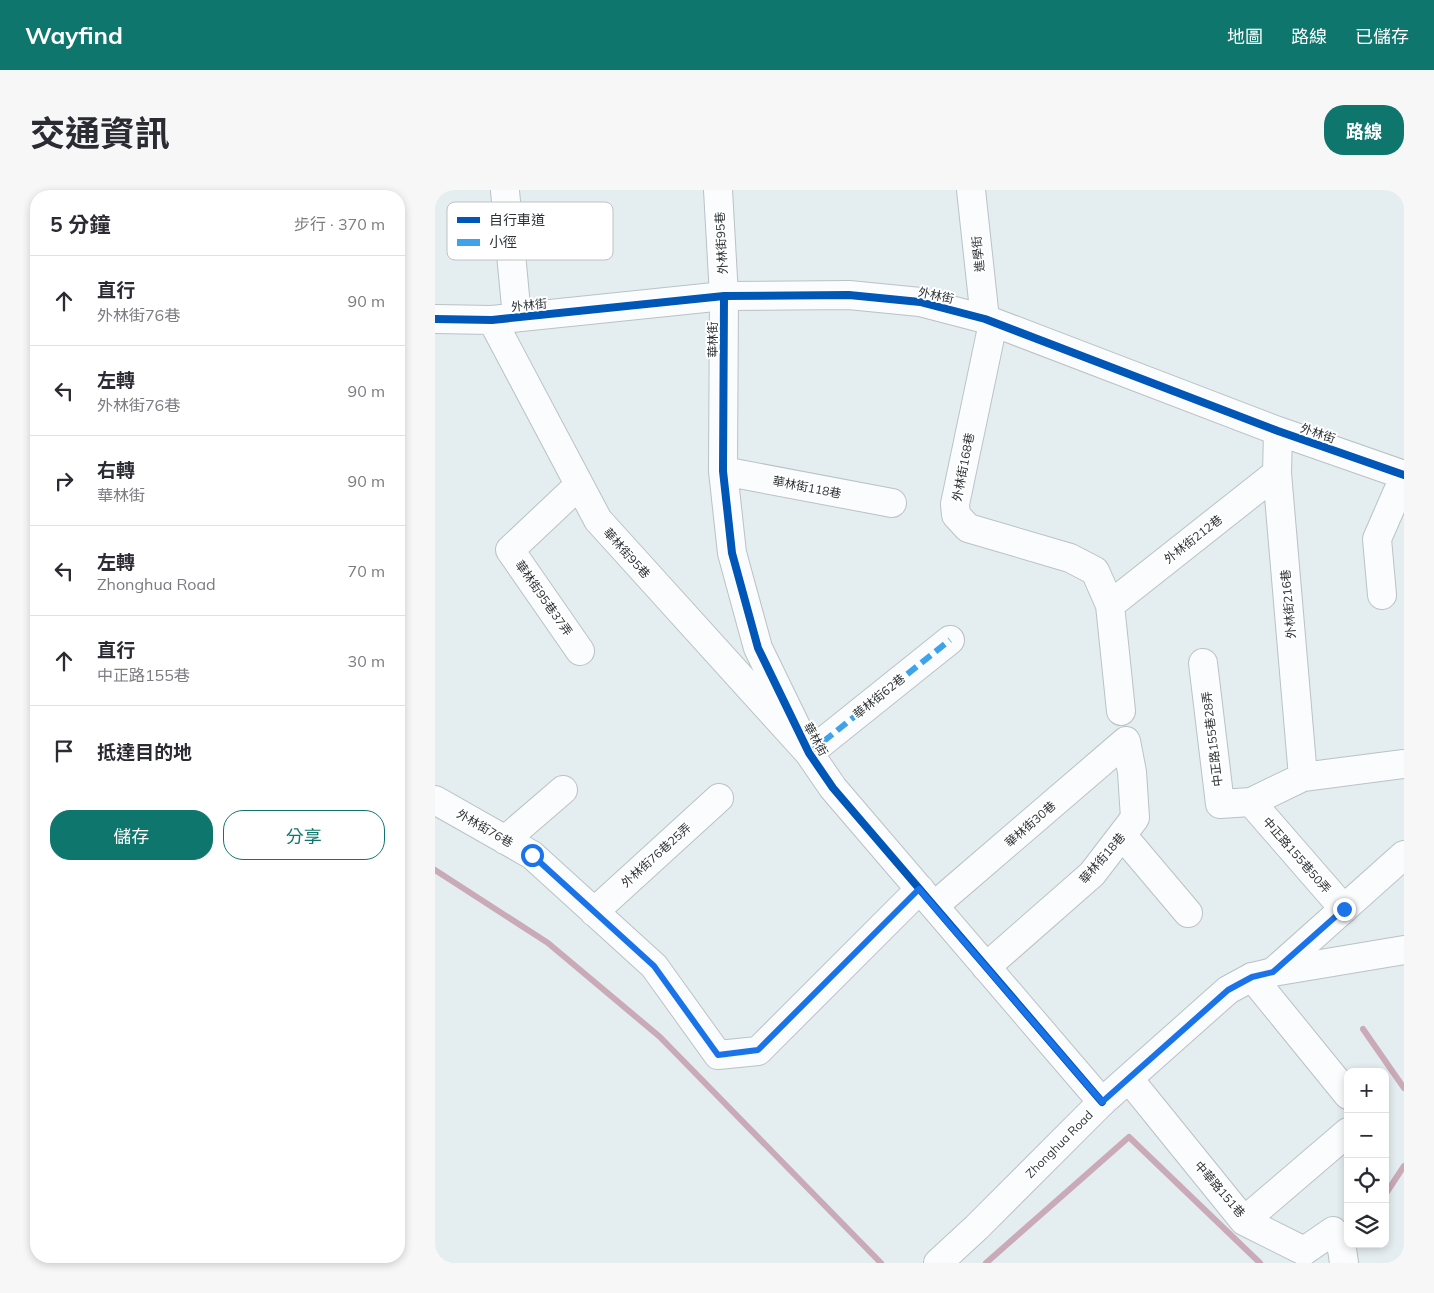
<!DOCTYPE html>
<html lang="zh-TW">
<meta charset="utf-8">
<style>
body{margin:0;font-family:Mulish,"Noto Sans TC",sans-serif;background:#f7f7f7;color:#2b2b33}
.controls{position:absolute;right:15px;bottom:15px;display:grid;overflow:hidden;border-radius:10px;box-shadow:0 2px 8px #0003}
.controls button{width:45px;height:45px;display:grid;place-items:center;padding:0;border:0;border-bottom:1px solid #e1e1e2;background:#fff;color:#2b2b33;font:25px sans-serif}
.stop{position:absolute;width:15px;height:15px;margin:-11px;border:4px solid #1a73e8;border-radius:50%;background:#fff}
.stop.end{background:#1a73e8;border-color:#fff;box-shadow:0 1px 5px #0008}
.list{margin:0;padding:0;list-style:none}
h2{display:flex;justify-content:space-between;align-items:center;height:65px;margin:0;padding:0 20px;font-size:21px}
h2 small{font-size:16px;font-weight:400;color:#7c7c81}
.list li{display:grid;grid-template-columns:32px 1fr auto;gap:15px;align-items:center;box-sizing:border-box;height:90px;padding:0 20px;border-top:1px solid #e1e1e2}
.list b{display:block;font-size:19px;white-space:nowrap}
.list p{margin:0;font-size:16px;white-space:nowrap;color:#7c7c81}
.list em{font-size:16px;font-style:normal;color:#7c7c81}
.actions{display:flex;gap:10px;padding:15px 20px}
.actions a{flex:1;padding:11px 0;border:1px solid #0f766e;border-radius:20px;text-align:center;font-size:18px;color:#0f766e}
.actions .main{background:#0f766e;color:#fff}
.icon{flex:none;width:28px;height:28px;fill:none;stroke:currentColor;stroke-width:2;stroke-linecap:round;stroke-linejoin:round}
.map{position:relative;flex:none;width:969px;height:1073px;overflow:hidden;border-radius:20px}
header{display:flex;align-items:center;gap:30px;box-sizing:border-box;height:70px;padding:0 25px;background:#0f766e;color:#fff}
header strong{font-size:24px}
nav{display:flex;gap:28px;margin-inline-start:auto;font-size:18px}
.intro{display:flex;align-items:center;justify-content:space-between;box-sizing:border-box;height:120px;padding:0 30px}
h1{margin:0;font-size:35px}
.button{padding:12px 22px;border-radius:20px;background:#0f766e;color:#fff;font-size:18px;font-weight:700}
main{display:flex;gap:30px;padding:0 30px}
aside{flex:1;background:#fff;border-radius:20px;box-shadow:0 2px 8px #0003}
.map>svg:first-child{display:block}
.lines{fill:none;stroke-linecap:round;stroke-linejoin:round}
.stream{stroke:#c9aab6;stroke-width:6}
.minor-casing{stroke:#bac2c5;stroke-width:30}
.major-casing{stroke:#bac2c5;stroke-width:30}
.minor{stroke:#fbfcfd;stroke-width:28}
.major{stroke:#fbfcfd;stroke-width:28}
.quiet{stroke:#3ea3eb;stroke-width:6;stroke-dasharray:12 6;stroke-linecap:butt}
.cycleway-casing{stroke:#fff;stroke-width:11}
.cycleway{stroke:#0057b8;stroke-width:8}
.route{stroke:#1a73e8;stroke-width:6}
.labels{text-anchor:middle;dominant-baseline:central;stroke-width:4;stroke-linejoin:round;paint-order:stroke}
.street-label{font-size:12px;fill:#2c3235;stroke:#fff}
.key{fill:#fff;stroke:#c0c2c2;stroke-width:1}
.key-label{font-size:14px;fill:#2c3235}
</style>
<header>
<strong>Wayfind</strong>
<nav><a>地圖</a><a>路線</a><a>已儲存</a></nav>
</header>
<div class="intro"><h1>交通資訊</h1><a class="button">路線</a></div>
<main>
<aside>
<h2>5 分鐘<small>步行 · 370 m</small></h2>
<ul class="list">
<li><svg class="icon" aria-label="ahead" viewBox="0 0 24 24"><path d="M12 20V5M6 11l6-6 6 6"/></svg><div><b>直行</b><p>外林街76巷</p></div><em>90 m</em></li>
<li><svg class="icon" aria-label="left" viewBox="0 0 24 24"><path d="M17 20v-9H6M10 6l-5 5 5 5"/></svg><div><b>左轉</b><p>外林街76巷</p></div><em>90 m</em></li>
<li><svg class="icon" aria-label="right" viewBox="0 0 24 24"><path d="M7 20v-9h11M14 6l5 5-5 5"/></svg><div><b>右轉</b><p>華林街</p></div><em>90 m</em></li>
<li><svg class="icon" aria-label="left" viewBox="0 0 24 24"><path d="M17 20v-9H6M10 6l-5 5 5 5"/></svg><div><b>左轉</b><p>Zhonghua Road</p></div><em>70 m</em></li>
<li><svg class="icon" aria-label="ahead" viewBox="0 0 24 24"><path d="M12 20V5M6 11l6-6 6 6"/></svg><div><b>直行</b><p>中正路155巷</p></div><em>30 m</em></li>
<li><svg class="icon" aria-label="arrive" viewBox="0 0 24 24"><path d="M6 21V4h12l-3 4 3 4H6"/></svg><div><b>抵達目的地</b></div></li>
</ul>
<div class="actions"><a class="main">儲存</a><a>分享</a></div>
</aside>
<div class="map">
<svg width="969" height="1073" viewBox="0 0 969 1073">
<rect width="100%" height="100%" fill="#e4edf0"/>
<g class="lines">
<path class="stream" d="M0 680 113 753 225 847 446 1073
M928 839 969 898
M950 1005 969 976
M551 1073 694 947 825 1073"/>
<g class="minor-casing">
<path id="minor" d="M283 0 289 106 288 281 297 363 323 458 374 563 398 598 667 912
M536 0 550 129
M70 1 82 127
M0 129 57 130 289 106 414 105 485 112 550 129 843 241 969 285
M57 130 163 330 374 563 515 450
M558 133 520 314 521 325 533 338 635 368 660 381 675 415 686 521
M843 241 842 283 868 587
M288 281 457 313
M144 295 75 360 145 461
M947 405 942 349 969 287
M675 415 842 283
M768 473 785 614 816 612 868 587 969 574
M0 610 97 665 219 776 283 865 323 861 485 699
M816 612 909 719
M687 645 753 723
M70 650 128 600
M499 716 691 551 697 582 700 628 657 684 551 777
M159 722 284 608
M838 782 969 665
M817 787 913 905
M694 889 809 1031 913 942
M809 1031 869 1061 898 1041 907 1059 909 1073"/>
</g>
<g class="major-casing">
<path id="major" d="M503 1073 542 1037 667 912 793 800 817 787 838 782 969 760"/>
</g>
<use href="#minor" class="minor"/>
<use href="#major" class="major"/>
<path class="quiet" d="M374 563 515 450"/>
<g class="cycleway-casing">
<path id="cycleway" d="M289 106 288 281 297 363 323 458 374 563 398 598 667 912
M0 129 57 130 289 106 414 105 485 112 550 129 843 241 969 285"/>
</g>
<use href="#cycleway" class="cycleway"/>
</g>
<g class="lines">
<path class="route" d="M97 665 219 776 283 865 323 860 484 699 667 912 793 800 817 787 838 782 909 719"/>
</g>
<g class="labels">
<g class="street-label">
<text transform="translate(286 53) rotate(-93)">外林街95巷</text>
<text transform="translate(543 64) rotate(-96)">進學街</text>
<text transform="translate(501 105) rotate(12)">外林街</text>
<text transform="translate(94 115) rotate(-6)">外林街</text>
<text transform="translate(277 150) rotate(-90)">華林街</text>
<text transform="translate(883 243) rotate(19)">外林街</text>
<text transform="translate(528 277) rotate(-79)">外林街168巷</text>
<text transform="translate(372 297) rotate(11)">華林街118巷</text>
<text transform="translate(758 349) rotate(-38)">外林街212巷</text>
<text transform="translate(192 363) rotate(48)">華林街95巷</text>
<text transform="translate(109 408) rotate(55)">華林街95巷37弄</text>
<text transform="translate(853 414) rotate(-95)">外林街216巷</text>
<text transform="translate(444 506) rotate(-39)">華林街62巷</text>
<text transform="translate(381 549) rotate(61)">華林街</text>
<text transform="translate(777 549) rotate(-97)">中正路155巷28弄</text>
<text transform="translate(595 634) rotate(-41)">華林街30巷</text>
<text transform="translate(50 638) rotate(30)">外林街76巷</text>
<text transform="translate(221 665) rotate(-42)">外林街76巷25弄</text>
<text transform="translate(862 665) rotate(49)">中正路155巷50弄</text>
<text transform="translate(667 668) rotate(-49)">華林街18巷</text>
<text transform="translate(624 954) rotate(-45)">Zhonghua Road</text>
<text transform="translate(785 999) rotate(49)">中華路151巷</text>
</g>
</g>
<rect x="12" y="12" width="166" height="58" rx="8" class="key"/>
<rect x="22" y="27" width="23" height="6" fill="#0057b8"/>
<rect x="22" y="49" width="23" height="7" fill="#3ea3eb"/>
<g class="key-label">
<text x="54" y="35">自行車道</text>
<text x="54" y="57">小徑</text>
</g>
</svg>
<div class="controls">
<button>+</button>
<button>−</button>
<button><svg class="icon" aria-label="locate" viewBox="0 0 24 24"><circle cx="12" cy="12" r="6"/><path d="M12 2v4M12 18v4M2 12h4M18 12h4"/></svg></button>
<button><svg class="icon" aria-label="layers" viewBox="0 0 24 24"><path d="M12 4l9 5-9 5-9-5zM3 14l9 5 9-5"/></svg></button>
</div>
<div class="stop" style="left:97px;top:665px"></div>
<div class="stop end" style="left:909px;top:719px"></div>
</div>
</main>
